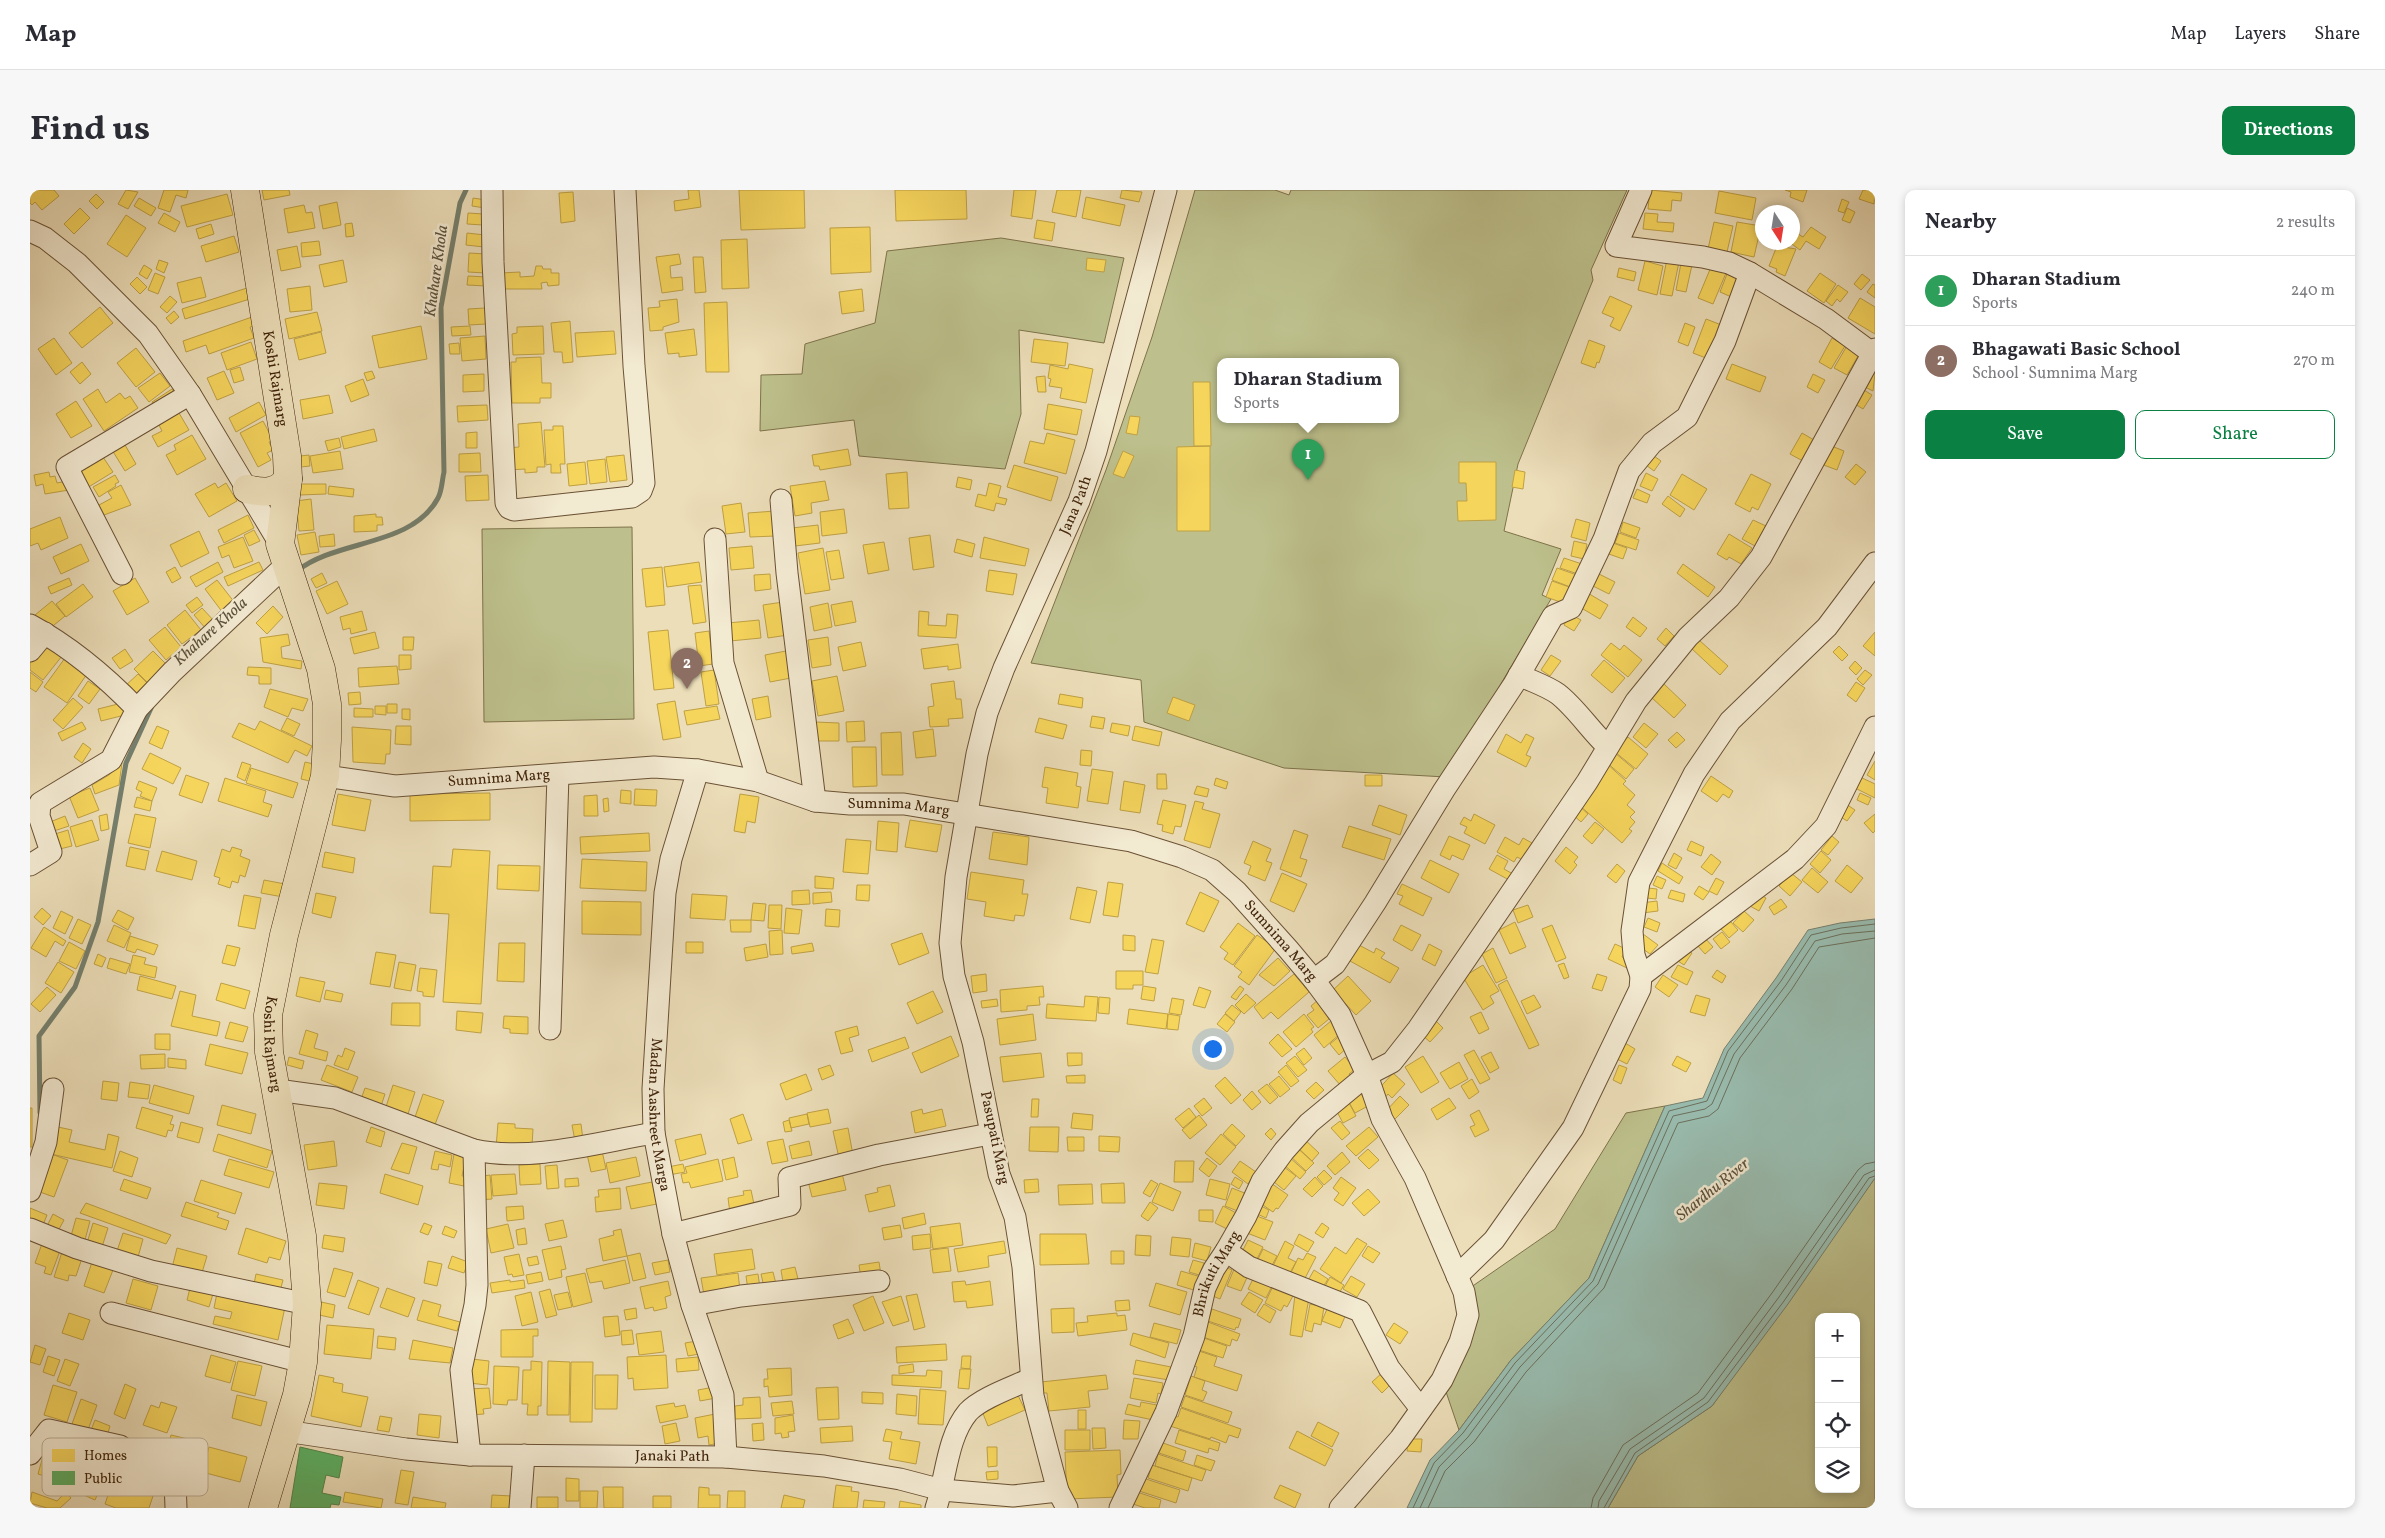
<!DOCTYPE html>
<meta charset="utf-8">
<style>
body{margin:0;font-family:Vollkorn,serif;background:#f7f7f7;color:#2b2b33}
.controls{position:absolute;right:15px;bottom:15px;display:grid;overflow:hidden;border-radius:10px;box-shadow:0 2px 8px #0003}
.controls button{width:45px;height:45px;display:grid;place-items:center;padding:0;border:0;border-bottom:1px solid #e1e1e2;background:#fff;color:#2b2b33;font:25px sans-serif}
.compass{position:absolute;left:1725px;top:15px;width:45px;height:45px;border-radius:50%;background:#fff;box-shadow:0 2px 8px #0003;rotate:168deg}
.you{position:absolute;left:1182px;top:858px;width:18px;height:18px;margin:-12px;border:4px solid #fff;border-radius:50%;background:#1a73e8;box-shadow:0 0 0 8px #1a73e833}
.badge{display:grid;place-items:center;width:32px;height:32px;border-radius:50%;background:#0b8043;color:#fff;font-size:16px;font-weight:700}
.pin{position:absolute;translate:-50% -41px;filter:drop-shadow(0 1px 2px #0008)}
.pin::after{content:'';position:absolute;top:26px;width:18px;height:15px;background:inherit;clip-path:polygon(0 0,100% 0,50% 100%)}
.popup{position:absolute;left:1187px;top:168px;width:182px;height:65px;box-sizing:border-box;display:grid;place-content:center;border-radius:10px;background:#fff;filter:drop-shadow(0 1px 4px #0005);font-size:16px;white-space:nowrap;color:#7c7c81}
.popup b{font-size:19px;color:#2b2b33}
.popup::after{content:'';position:absolute;left:50%;top:100%;margin-left:-10px;border:10px solid transparent;border-top-color:#fff}
.list{margin:0;padding:0;list-style:none}
h2{display:flex;justify-content:space-between;align-items:center;height:65px;margin:0;padding:0 20px;font-size:21px}
h2 small{font-size:16px;font-weight:400;color:#7c7c81}
.list li{display:grid;grid-template-columns:32px 1fr auto;gap:15px;align-items:center;box-sizing:border-box;height:70px;padding:0 20px;border-top:1px solid #e1e1e2}
.list b{display:block;font-size:19px;white-space:nowrap}
.list p{margin:0;font-size:16px;white-space:nowrap;color:#7c7c81}
.list em{font-size:16px;font-style:normal;color:#7c7c81}
.actions{display:flex;gap:10px;padding:15px 20px}
.actions a{flex:1;padding:11px 0;border:1px solid #0b8043;border-radius:10px;text-align:center;font-size:18px;color:#0b8043}
.actions .main{background:#0b8043;color:#fff}
.icon{flex:none;width:28px;height:28px;fill:none;stroke:currentColor;stroke-width:2;stroke-linecap:round;stroke-linejoin:round}
.map{position:relative;flex:none;width:1845px;height:1318px;overflow:hidden;border-radius:10px}
header{display:flex;align-items:center;gap:30px;box-sizing:border-box;height:70px;padding:0 25px;background:#fff;border-bottom:1px solid #e1e1e2}
header strong{font-size:24px}
nav{display:flex;gap:28px;margin-inline-start:auto;font-size:18px}
.intro{display:flex;align-items:center;justify-content:space-between;box-sizing:border-box;height:120px;padding:0 30px}
h1{margin:0;font-size:35px}
.button{padding:12px 22px;border-radius:10px;background:#0b8043;color:#fff;font-size:18px;font-weight:700}
main{display:flex;gap:30px;padding:0 30px}
aside{flex:1;background:#fff;border-radius:10px;box-shadow:0 2px 8px #0003}
.map>svg:first-child{display:block}
.green{fill:#bdc08c;stroke:#7e724a;fill-rule:evenodd}
.water{fill:#99bcaf;stroke:#757f6d}
.homes{fill:#f6d55c;stroke:#bfa043}
.public{fill:#5aae61;stroke:#528447}
.lines{fill:none;stroke-linecap:round;stroke-linejoin:round}
.shore{stroke:#6c705c;stroke-width:1}
.stream{stroke:#757f6d;stroke-width:5}
.minor-casing{stroke:#6b5235;stroke-width:23}
.major-casing{stroke:#402309;stroke-width:29}
.minor{stroke:#f3ead2;stroke-width:21}
.major{stroke:#ecdeb9;stroke-width:28}
.labels{text-anchor:middle;dominant-baseline:central;stroke-width:5;stroke-linejoin:round;paint-order:stroke}
.street-label{font-size:15px;fill:#402309;stroke:#f3ead2}
.water-label{font-size:16px;font-style:italic;fill:#5b513b;stroke:#f3ead2}
.key{fill:#f3ead2;stroke:#bdae96;stroke-width:1}
.key-label{font-size:14px;fill:#402309}
</style>
<header>
<strong>Map</strong>
<nav><a>Map</a><a>Layers</a><a>Share</a></nav>
</header>
<div class="intro"><h1>Find us</h1><a class="button">Directions</a></div>
<main>
<div class="map">
<svg width="1845" height="1318" viewBox="0 0 1845 1318">
<rect width="100%" height="100%" fill="#ecdeb9"/>
<filter id="stains"><feTurbulence type="fractalNoise" baseFrequency=".004" numOctaves="4"/><feColorMatrix values="0 0 0 0 .2 0 0 0 0 .09 0 0 0 0 .02 0 0 0 .5 -.17"/></filter>
<radialGradient id="worn" r=".72"><stop offset=".6" stop-color="#630" stop-opacity="0"/><stop offset="1" stop-color="#630" stop-opacity=".3"/></radialGradient>
<path class="green" d="M1165 0H1245L1259 5 1261 0H1597L1561 80 1563 90 1488 274 1474 341 1531 359 1512 405 1521 409 1416 587 1254 578 1114 532 1111 490 1001 473 1076 280 1122 147ZM1190 171H1366V229H1190Z
M971 48 1094 68 1074 153 989 140 991 224 975 279 829 266 824 230 730 241 731 185 772 184 775 154 845 133 857 61Z
M602 337 604 529 454 532 452 339Z
M1635 916 1559 1088 1481 1170 1429 1240 1412 1190 1434 1102 1525 1039 1596 923Z
M1845 988V1318H1578L1608 1266 1682 1216ZM1789 1127H1826V1299H1789Z"/>
<path class="water" d="M1845 729V988L1758 1114 1682 1216 1608 1266 1578 1318H1377L1400 1270 1429 1240 1481 1170 1559 1088 1635 916 1673 908 1694 859 1746 788 1778 740 1810 733Z"/>
<path class="homes" d="M4 0H24L29 6 12 20 5 12 2 15 0 13V3Z
M96 0 108 2 98 19 88 14Z
M134 0H158L156 8 146 5 140 22 128 18Z
M232 0H259L260 5 234 10Z
M658 0H669L671 17 645 21 644 11 659 9Z
M709 0H774L775 38 711 40Z
M865 0H936L937 29 866 31Z
M984 0H1006L1002 29 981 26Z
M1027 0H1051L1046 27 1022 22Z
M1092 0 1112 2 1109 12 1090 8Z
M1620 0 1652 3 1651 11 1642 10 1641 21 1618 19Z
M1755 0H1777L1773 12 1760 7 1761 2Z
M1833 0H1845L1844 14 1829 9Z
M1689 1 1726 8 1722 30 1685 23Z
M543 2 545 31 531 33 529 3Z
M66 4 74 12 67 19 59 11Z
M197 4 203 25 157 37 151 16Z
M1056 7 1095 15 1090 36 1052 28Z
M109 8 126 18 121 26 104 16Z
M443 8 456 10 455 18 442 16Z
M1812 9 1819 12 1814 23 1808 21Z
M307 12 311 35 293 39 289 16Z
M274 15 276 23 282 22 285 38 258 43 254 19Z
M50 18 60 28 44 44 34 34Z
M1817 18 1825 22 1820 33 1812 30Z
M134 23 150 32 145 42 128 33Z
M438 23 454 24 453 35 437 34Z
M1615 23 1628 24 1627 32 1644 33 1643 42 1613 39Z
M96 25 116 38 97 67 77 54Z
M1007 30 1025 33 1022 51 1004 48Z
M1684 32 1703 36 1697 62 1678 59Z
M1707 32 1731 36 1724 67 1701 62Z
M322 33 324 46 316 47 315 34Z
M181 34 184 44 169 49 166 39Z
M840 37 841 82 801 84 800 38Z
M1781 37 1796 47 1789 59 1776 51 1770 60 1759 52H1762V40L1773 47Z
M437 43 455 45 454 57 436 55Z
M204 46 209 62 176 72 171 56Z
M717 49 719 98 692 99 691 50Z
M289 51 291 65 272 67 271 53Z
M267 56 271 77 251 81 247 60Z
M1747 56 1766 59 1755 86 1746 82 1747 79 1739 76Z
M439 63 456 64 455 83 438 82Z
M649 64 651 74 640 76 641 88 652 87 653 100 632 103 626 67Z
M663 67H673L676 102 665 103Z
M1057 68 1076 70 1074 82 1056 80Z
M1637 69 1649 72 1642 106 1630 104Z
M129 70 138 73 134 83 126 79Z
M313 70 317 92 294 97 289 75Z
M1615 71 1633 76 1627 105 1608 100Z
M1651 73 1662 75 1656 102 1646 100Z
M114 75 122 80 117 89 109 84Z
M506 76H512L513 79H521V83H529V95L518 96 517 92 511 93 512 99H472L471 83 490 82V87L504 86Z
M1681 77 1696 83 1683 114 1668 108Z
M1589 78 1606 82 1604 91 1587 87Z
M125 83 135 87 128 104 118 100Z
M1790 83 1806 94 1794 113 1777 101Z
M1697 84 1714 91 1706 109 1690 102Z
M1832 84 1840 90 1831 100 1824 94Z
M438 86 457 87 456 96 437 95Z
M107 87 117 97 110 104 100 94Z
M171 87 176 107 152 113 147 93Z
M1843 94 1845 95V108L1837 102Z
M1808 95 1818 102 1810 112 1807 109 1802 116 1796 111Z
M280 96 282 120 260 122 257 99Z
M217 98 220 109 155 129 152 119Z
M832 99 834 121 812 124 809 102Z
M140 106 147 112 137 123 130 117Z
M1580 106 1602 116 1590 141 1580 136 1584 128 1572 123Z
M1830 108 1845 117V144L1818 128Z
M647 109 649 132 633 137V140L620 141 618 118 630 117 629 111Z
M697 112 699 182H676L674 113Z
M70 117 83 133 52 158 39 143Z
M455 118 456 134 439 135 438 119Z
M144 121 149 127 141 134 136 128Z
M287 122 292 141 259 149 255 129Z
M222 127 225 136 220 137 224 148 179 164 176 155 156 162 153 151Z
M1676 129 1694 136 1681 170 1663 163Z
M540 131 543 172 533 173 532 162H524L521 133Z
M1655 133 1665 137 1658 156 1648 152Z
M391 136 397 169 349 178 342 146Z
M440 136 441 145 422 146 421 137Z
M513 136 514 164 483 165 482 144 487 143V137Z
M664 139 667 165 649 167V163L638 164 635 143Z
M584 141 586 164 547 167 545 143Z
M291 142 296 163 269 170 264 149Z
M455 146 456 169 432 171 430 148Z
M24 148 42 173 26 185 8 159Z
M1802 148 1815 156 1801 179 1789 172Z
M1004 149 1038 153 1035 176 1001 172Z
M1559 150 1575 156 1569 173 1567 172 1565 178 1551 173Z
M221 152 227 169 197 180 191 163Z
M429 153 430 164H420L419 154Z
M1818 154 1831 161 1817 185 1804 178Z
M106 158 125 182 106 197 87 173Z
M511 167 512 193H521V208H510V213H482L481 172H486V168Z
M52 172 61 184 50 194 40 182Z
M1039 174 1063 179 1056 213 1030 208 1032 198 1019 196 1021 189 1018 188 1020 175 1038 179Z
M1702 174 1736 187 1730 202 1696 189Z
M210 177 214 190 204 193 200 180Z
M1839 180 1845 183 1843 201 1831 195Z
M194 181 204 203 187 210 177 188Z
M342 181 345 188 337 191 334 183Z
M130 183 140 196 119 212 108 198Z
M454 184V201L433 202V185Z
M1783 184 1795 190 1788 203 1777 197Z
M1015 186 1016 202H1008L1006 187Z
M333 189 339 205 321 212 315 196Z
M1163 192H1180L1181 256H1164Z
M1829 197 1842 205 1833 219 1820 211Z
M68 199 76 213 90 203 95 209 100 206 108 218 74 241 53 209Z
M142 199 148 208 127 220 122 212Z
M299 205 303 223 273 229 270 210Z
M46 211 62 236 41 248 26 224Z
M229 212 236 225 206 242 199 228Z
M1018 214 1052 220 1047 245 1014 239Z
M457 215 458 230 428 232 427 216Z
M149 223 159 240 128 257 122 246 132 241 129 235Z
M1100 226 1110 227 1107 245 1096 243Z
M233 231 243 250 239 252 243 260 237 263 241 270 228 277 210 243Z
M511 232 515 277H507V282L495 283V279L479 280 477 258 489 257 488 234Z
M523 236H533L535 274H530L531 283H521V274L516 275 514 240H523Z
M344 239 347 251 314 259 311 247Z
M447 242V258H436V243Z
M1017 243 1045 250 1036 284 994 273 1000 251 1014 254Z
M1772 243 1784 250 1773 271 1760 264Z
M162 245 176 269 147 285 136 265 146 260 144 255Z
M91 248 106 274 95 281 79 255Z
M309 248 311 257 298 261 295 251Z
M1799 255 1814 261 1807 280 1791 274Z
M1180 256V341H1147V257Z
M818 259 821 275 790 280 789 276H784L782 265Z
M69 261 83 282 57 298 44 277Z
M310 261 313 279 283 283 280 266Z
M1093 261 1104 266 1094 288 1083 284Z
M450 263 451 282H429V264Z
M279 265 280 276 271 277 270 266Z
M594 265 597 290 580 292 576 267Z
M1624 266 1631 271 1624 281 1616 275Z
M575 269 577 292 560 294 557 271Z
M555 272 557 294 539 296 537 274Z
M1429 272H1466V330L1428 331 1427 311H1437L1436 293H1429Z
M1826 274 1836 282 1825 295 1815 287Z
M984 275 1028 287 1021 311 977 297Z
M1485 280 1495 282 1493 299 1482 297Z
M19 282 20 287 25 286 27 293 37 291 39 300 15 304 13 294 6 296 4 285Z
M877 282 879 318 859 319 856 284Z
M1616 283 1628 289 1622 301 1610 296Z
M1652 284 1677 299 1664 320 1640 305Z
M1721 284 1741 294 1728 320 1722 317 1720 322 1705 314Z
M85 285 89 292 85 294 86 296 69 307 63 297Z
M458 285 459 310 436 311 435 286Z
M928 287 942 290 940 300 926 297Z
M795 291 799 310 781 313 782 323 765 326 760 296Z
M185 293 188 298 196 293 207 311 179 327 165 304Z
M959 293 971 296 968 307 977 309 975 315 966 313 964 321 945 316 948 304 956 306Z
M270 294H296V304L270 305Z
M91 295 101 315 74 325 69 315 82 308 78 302Z
M299 296 324 299 323 307 298 304Z
M1607 299 1620 305 1617 313 1603 308Z
M1638 306 1655 319 1650 327 1632 314Z
M281 309 284 340 269 341 266 311Z
M711 313 715 342 696 344 692 316Z
M814 319 817 343 792 346 790 322Z
M745 321 746 346 720 347 718 323Z
M346 324V327H352L353 335H347V341L324 342V326Z
M218 325 224 338 194 353 188 340Z
M30 327 38 348 11 360 8 353 0 356V339Z
M1546 329 1560 333 1556 351 1541 347Z
M1723 330 1736 336 1725 356 1712 349Z
M1593 332 1610 338 1606 348 1590 342Z
M788 335 790 353 765 356 762 338Z
M224 340 230 351 219 356 214 345Z
M169 341 179 363 151 377 140 355Z
M285 342 289 362 271 365 267 345Z
M1589 343 1609 350 1606 360 1585 353Z
M304 344 305 356 290 357 289 346Z
M1699 344 1722 358 1711 374 1699 367 1697 370 1687 364Z
M900 345 904 377 883 380 879 348Z
M213 347 223 371 204 378 199 365 192 368 188 357Z
M954 347 999 359 995 376 950 368Z
M927 349 945 354 942 367 924 362Z
M1544 351 1557 354 1554 369 1541 366Z
M854 352 859 380 838 384 833 355Z
M1580 352 1597 358 1593 369 1576 363Z
M51 354 59 371 31 384 23 367Z
M722 356 724 378 701 380 699 358Z
M793 358 800 400 775 404 768 363Z
M809 360 814 388 801 390 796 362Z
M1534 368 1555 375 1551 385 1530 378Z
M188 372 193 382 166 397 160 387Z
M229 372 233 380 198 396 194 387Z
M669 372 672 392 637 397 634 377Z
M1653 374 1685 397 1678 407 1647 383Z
M145 377 151 388 142 393 136 382Z
M632 377 635 415 616 417 612 379Z
M1527 378 1547 385 1543 398 1522 390Z
M959 380 987 384 983 405 956 401Z
M292 383 297 393 286 398 281 389Z
M740 384 741 399 725 401 724 385Z
M1569 384 1585 392 1579 404 1563 396Z
M39 388 42 395 21 404 18 397Z
M105 388 119 412 97 425 83 401Z
M187 390 205 413 193 423 175 399Z
M307 391 318 414 297 424 286 401Z
M1522 391 1542 398 1536 414 1516 407Z
M53 394 63 407 36 427 26 414Z
M671 395 676 432 663 434 658 396Z
M1556 402 1578 415 1570 429 1548 416Z
M167 407 173 415 162 423 156 415Z
M22 411 35 426 18 440 5 425Z
M822 411 826 432 805 436 801 415Z
M753 412 758 445 738 448 733 415Z
M798 413 802 437 784 441 780 417Z
M243 416 253 427 237 444 226 433Z
M172 418 185 432 176 439 164 425Z
M155 420 171 440 152 454 137 435Z
M332 421 337 440 321 444 320 438 313 440 310 427Z
M889 421 899 422 898 435 916 436 917 424 928 425 926 448 888 446Z
M1540 424 1551 430 1544 441 1534 435Z
M1603 427 1617 438 1610 447 1596 437Z
M729 430 731 448 700 451 698 433Z
M135 437 151 457 136 470 119 450Z
M1636 438 1644 446 1635 456 1627 449Z
M638 440 644 498 624 500 618 442Z
M679 441 683 474 669 476 665 443Z
M345 442 349 458 324 464 320 448Z
M1845 442V466L1833 456Z
M258 444 260 455 251 457 252 468 272 471 271 479 233 472 230 448Z
M373 447H384L383 460H373Z
M798 447 801 475 782 478 778 450Z
M1669 450 1698 476 1690 485 1661 458Z
M831 452 836 476 813 481 808 457Z
M16 453 32 466 13 490 0 480V472Z
M1581 453 1590 460 1594 455 1612 470 1598 487 1571 465Z
M928 454 931 478 918 480V476L894 479 891 459Z
M1809 456 1818 465 1812 471 1803 462Z
M95 459 103 471 90 479 82 468Z
M123 461 139 477 120 495 104 479Z
M756 461 761 488 740 492 735 465Z
M369 465H381V479L369 480Z
M1521 465 1531 471 1520 486 1511 480Z
M35 468 57 484 37 513 14 497Z
M1574 470 1595 488 1582 503 1561 485Z
M1825 471 1832 478 1826 485 1819 478Z
M367 476 369 494 329 497 328 478Z
M218 477 241 478V494H229V486L217 485Z
M684 480 689 514 676 516 671 482Z
M1835 480 1842 485 1833 495 1827 489Z
M0 482 13 492 6 502 0 498Z
M108 484 117 493 103 506 94 497Z
M807 486 814 521 788 526 782 491Z
M58 491 70 499 59 514 48 506Z
M924 491 926 509H931L933 528 918 529 919 536 900 537 898 517 904 516 901 494Z
M1826 492 1835 498 1826 512 1817 505Z
M1634 494 1656 515 1644 528 1622 508Z
M240 499 278 509 273 521 262 518 258 527 234 517Z
M330 502 331 514 319 515 318 503Z
M1030 504 1053 508 1052 518 1028 514Z
M738 506 741 527 726 530 722 509Z
M1143 507 1165 515 1159 531 1137 523Z
M43 508 53 517 33 539 23 530Z
M645 511 651 547 633 550 627 514Z
M92 513 95 525 71 531 68 519Z
M357 514H367V523H357Z
M345 516H356V525L345 524Z
M687 516 690 529 657 535 654 521Z
M324 518 343 519V527H324Z
M372 519H380V530L372 529Z
M1062 526 1075 528 1073 539 1060 537Z
M257 528 270 534 264 546 251 540Z
M1009 528 1037 535 1033 549 1005 542Z
M230 531 282 556 277 566 265 560 258 573 202 547 209 533 225 540Z
M834 531 835 551 817 552 816 532Z
M52 532 56 539 32 551 28 543Z
M785 532 809 533V551H784Z
M1082 533 1100 536 1098 546 1080 542Z
M1614 533 1628 544 1616 558 1603 547Z
M127 536 139 541 132 559 119 553Z
M366 536H381V555L365 554Z
M1105 536 1132 542 1129 556 1102 550Z
M322 537 361 540 360 564H356L355 574 323 572Z
M903 539 906 566 886 568 883 542Z
M871 542 873 585H852L851 543Z
M1647 542 1655 550 1646 558 1638 550Z
M1476 544 1491 553 1496 544 1504 548 1496 565 1501 567 1496 577 1467 562Z
M1598 547 1618 564 1606 579 1585 562Z
M53 553 61 559 52 573 44 567Z
M822 557H846L847 596 823 597Z
M1051 560 1062 561 1061 576 1050 575Z
M120 563 151 578 143 594 112 579Z
M1585 563 1604 579 1596 589 1576 572Z
M1845 571V590L1837 585Z
M212 572 221 575 215 591 207 587Z
M275 572 288 575 284 592 271 589Z
M1575 572 1596 591 1593 594 1605 605 1597 615 1605 622 1600 627 1605 632 1599 639 1602 641 1592 653 1548 614Z
M92 573 89 595 65 604 62 595 79 585Z
M1015 577 1048 583 1046 596 1051 597 1048 618 1016 613 1018 598 1012 597Z
M221 578 268 593 263 608 216 593Z
M1062 579 1083 582 1078 614 1057 611Z
M1127 584H1136L1137 599H1127Z
M156 585 179 593 172 613 149 605Z
M1335 585H1352V596H1335Z
M1681 586 1703 601 1699 608 1693 604 1687 612 1671 601Z
M1830 587 1845 594V608L1825 598Z
M195 588 236 601 233 612 242 615 238 627 188 611Z
M1186 588 1198 592 1196 599 1184 595Z
M109 591 127 598 122 611 110 606 112 602 106 599Z
M1094 591 1115 595 1110 623 1090 620Z
M1167 596 1179 599 1177 607 1164 604Z
M60 598 69 620 48 628 39 606Z
M605 599 627 600 626 616 604 615Z
M591 600 601 601V614L590 613Z
M460 603V630L380 631V604Z
M1830 603 1841 608 1838 615 1827 610Z
M308 604 341 610 335 641 302 635Z
M710 604 729 607 725 633 717 631 715 643 704 641Z
M567 605 568 626H554V606Z
M107 607 122 611 120 621 104 617Z
M578 608 579 621 574 622 573 609Z
M1133 610 1156 615 1151 637 1145 636 1143 644 1132 641 1133 635 1127 634Z
M1165 611 1174 613 1172 619 1190 624 1180 658 1154 650Z
M1816 614 1825 620 1817 631 1808 625Z
M1349 615 1377 625 1370 645 1342 635Z
M1548 615 1558 624 1551 632 1541 623Z
M77 624 79 639 71 641 69 626Z
M105 624 126 628 120 658 98 653Z
M1444 624 1465 635 1455 654 1434 643 1437 637 1430 634 1434 627 1441 631Z
M1845 624V641L1843 643 1834 633Z
M35 626 39 636 24 641 20 632Z
M62 630 69 650 46 657 40 637Z
M880 630 912 635 907 662 875 657Z
M848 631 869 633 867 662 846 660Z
M1565 632 1574 639 1562 654 1553 646Z
M1319 636 1361 649 1354 670 1312 657Z
M38 640 42 656 30 659 25 644Z
M1264 640 1278 645 1270 668 1277 670 1271 687 1250 679Z
M963 642 999 647 997 675 959 669Z
M619 643 620 661 551 664 550 647Z
M1419 646 1440 655 1433 670 1422 665 1420 670 1410 665Z
M1802 646 1809 652 1798 665 1791 660Z
M1475 647 1489 655 1493 648 1502 653 1493 670 1487 667 1484 672 1467 662Z
M816 649 841 651 838 684 813 682Z
M1223 651 1241 659 1236 671 1242 673 1235 691 1218 684 1221 676 1214 673Z
M1661 651 1674 657 1671 666 1657 660Z
M100 657 119 661 115 680 96 676Z
M202 657 212 660 210 666 220 670 215 687 210 685 208 693 202 691 200 698 188 694 190 688 184 686 192 659 200 662Z
M1536 657 1548 667 1544 672 1547 675 1540 684 1525 671Z
M423 659 460 661 451 814 413 812 419 724 400 723 403 676 421 677Z
M132 661 167 671 162 690 126 681Z
M1791 661 1801 670 1790 683 1780 674Z
M295 662 325 668 323 683 292 677Z
M1644 663 1652 668 1646 679 1638 675Z
M1681 664 1691 672 1682 685 1671 677Z
M1467 665 1478 671 1474 679 1483 684 1479 690 1459 679Z
M552 669 617 672 616 701 550 698Z
M1400 670 1429 684 1419 703 1391 688Z
M1632 673 1653 687 1649 694 1628 681Z
M1587 674 1595 681 1586 693 1577 686Z
M468 675 510 676 509 701 467 699Z
M1817 675 1833 688 1821 703 1805 691Z
M1782 678 1798 692 1788 703 1772 690Z
M941 682 994 690 992 704H998L994 726 985 725 984 731 954 726 956 712 937 709Z
M1252 683 1277 694 1264 722 1240 711Z
M1761 683 1772 692 1760 706 1749 696Z
M785 686 804 688 803 699 785 698Z
M1627 686 1636 690 1632 699 1623 695Z
M1686 688 1694 692 1687 705 1679 701Z
M234 690 255 694 253 707 231 703Z
M1078 692 1093 694 1088 727 1073 725Z
M1372 694 1402 708 1393 726 1369 714 1373 706 1367 704Z
M827 695H840L839 711 826 710Z
M1669 696 1679 702 1673 710 1664 704Z
M1047 697 1067 701 1060 733 1040 729Z
M1618 698 1627 699 1626 709 1617 708Z
M779 700 780 714 762 715V701Z
M1641 700 1655 704 1653 712 1638 708Z
M801 702 802 712 783 714V703Z
M1170 702 1189 711 1174 742 1156 734Z
M286 703 306 707 301 728 282 723Z
M1727 703 1736 708 1729 721 1720 716Z
M662 704 697 706 695 730 660 728Z
M214 705 231 708 225 739 208 736Z
M1751 709 1757 717 1744 725 1739 717Z
M552 711 611 712V745L552 744Z
M1627 711 1628 721 1612 723 1611 713Z
M723 713 736 714 734 731 721 730Z
M739 715H752L751 739 738 738Z
M1498 715 1503 727 1488 733 1483 720Z
M12 718 21 726 13 735 4 727Z
M756 718 772 720 769 744 754 743Z
M796 719 810 720 809 737 795 736Z
M88 720 104 728 98 740 82 731Z
M31 721 43 727 35 744 23 738Z
M1714 721 1724 730 1713 742 1703 733Z
M1618 728 1630 733 1627 742 1614 737Z
M48 729 61 735 52 754 39 748Z
M700 730H721V742H701Z
M1700 731 1708 740 1699 748 1691 739Z
M1485 732 1496 757 1480 764 1469 740Z
M1208 733 1225 746 1203 775 1194 769 1198 763 1190 757Z
M84 735 101 743 94 758 77 751Z
M1371 735 1391 745 1382 761 1363 750Z
M1522 735 1536 768 1526 772 1512 739Z
M14 737 36 751 33 756 25 751 16 767 1 758Z
M752 740 753 764 740 765 739 741Z
M1692 742 1700 752 1691 759 1683 749Z
M892 743 899 763 869 775 861 754Z
M1613 744 1628 755 1620 764 1606 754Z
M1093 745 1105 746V761L1093 760Z
M1227 745 1246 758 1219 795 1208 787 1212 782 1204 776Z
M100 746 128 755 124 765 107 759 105 763 96 760Z
M1675 748 1683 757 1675 764 1667 755Z
M1122 749 1134 751 1128 784 1115 782Z
M39 752 55 761 46 779 29 771Z
M656 752H673V763H656Z
M469 753H495L494 792 467 791Z
M782 753 784 761 762 764 761 757Z
M736 754 738 767 716 771 714 758Z
M1399 754 1412 761 1405 776 1392 769Z
M1585 754 1596 759 1592 767 1601 771 1597 778 1578 769Z
M197 755 210 758 205 776 192 773Z
M1329 755 1344 763 1346 758 1355 763 1351 768 1369 778 1360 793 1320 771Z
M1653 757 1662 763 1654 775 1645 769Z
M1463 758 1477 788 1466 793 1452 764Z
M346 762 366 765 360 797 340 794Z
M68 764 76 768 72 777 64 774Z
M103 765 116 768 114 774 127 777 125 788 99 782Z
M80 768 100 774 96 784 77 778Z
M1248 768 1260 781 1244 796 1229 785Z
M28 772 44 782 31 803 15 793Z
M369 772 386 775 381 801 364 798Z
M1534 773 1539 787 1534 789 1528 775Z
M1453 775 1469 801 1460 806 1464 813 1453 820 1433 787Z
M1648 775 1663 782 1657 795 1641 787Z
M390 778 407 780 404 807 393 806V802L387 801Z
M1687 780 1696 786 1692 793 1682 787Z
M1086 781H1113V795H1103V799H1086Z
M956 784 957 801 943 803 941 786Z
M1264 784 1279 802 1248 829 1241 822 1233 829 1224 817Z
M1567 784 1577 787 1572 801 1562 798Z
M1633 785 1648 795 1639 807 1625 797Z
M110 786 146 796 142 809 107 800Z
M1318 786 1341 811 1326 825 1303 800Z
M270 787 295 792 290 812 266 806Z
M1477 790 1509 855 1499 859 1468 795Z
M191 793 220 801 215 819 186 810Z
M1013 796 1014 807H1009L1010 815 997 816V820L971 822 970 800Z
M1113 796 1126 798 1124 811 1111 809Z
M1210 796 1214 799 1206 810 1201 807Z
M17 797 26 805 10 822 1 814Z
M1169 797 1181 801 1175 818 1163 815Z
M296 800 313 804 311 812 294 809Z
M150 801 166 805 162 826 190 832 187 846 141 836Z
M903 801 913 822 887 834 877 813Z
M1216 804 1226 813 1214 824 1205 815Z
M1504 805 1511 817 1497 824 1491 811Z
M1666 805 1680 809 1675 826 1660 822Z
M1055 806 1068 807 1066 831 1016 828 1017 814 1054 817Z
M1069 807 1080 808 1079 824 1068 823Z
M1142 808 1154 810 1151 825 1139 823Z
M967 809 968 816 952 818 951 811Z
M1288 810 1297 821 1295 823 1299 829 1288 838 1277 825 1284 820 1281 816Z
M362 813H390V836L361 835Z
M1202 815 1211 822 1204 831 1195 823Z
M1099 819 1138 824 1136 839 1097 834Z
M427 821 453 823 451 843 426 840Z
M1451 822 1459 839 1449 844 1440 827Z
M1003 824 1006 850 970 855 967 829Z
M1138 824 1150 826 1148 840 1137 839Z
M1195 824 1205 832 1197 842 1187 834Z
M1274 824 1284 837 1281 839 1283 842 1266 857 1253 842Z
M474 826 498 827V844L480 843V839L473 838Z
M1404 829 1413 838 1400 852 1391 844Z
M1301 831 1311 843 1294 858 1284 845Z
M200 832 218 837 213 852 195 848Z
M827 836 829 845 819 848 823 861 811 864 805 842Z
M276 840 288 844 284 858 298 862 296 871 269 864Z
M125 844H140V860L125 859Z
M1248 844 1262 859 1252 867 1239 853Z
M1312 844 1320 855 1309 865 1300 854Z
M921 846 929 866 891 883 882 863Z
M875 847 879 858 842 872 838 860Z
M1595 853 1605 859 1597 874 1587 869Z
M180 854 218 863 212 884 175 875Z
M315 858 325 862 318 880 304 875 308 865 312 867Z
M1274 858 1282 868 1274 875 1266 864Z
M1444 860 1460 889 1450 894 1434 865Z
M1461 862 1469 878 1460 883 1451 867Z
M1011 863 1014 887 973 892 970 867Z
M1037 863H1052V875L1038 876Z
M135 864V878L111 879 110 865Z
M1265 866 1277 880 1268 887 1256 873Z
M1393 866 1409 892 1391 903 1375 877Z
M1647 866 1661 873 1656 882 1642 875Z
M259 867 274 871 272 879 257 875Z
M1315 867 1325 879 1319 884 1321 887 1311 896 1298 881Z
M138 868 156 870V879L138 877Z
M1429 872 1438 889 1420 899 1410 883Z
M297 875 328 887 322 902 291 890Z
M800 875 804 885 792 890 788 879Z
M1256 875 1269 891 1261 897 1248 882Z
M1589 875 1597 878 1591 894 1583 890Z
M1363 883 1375 894 1362 908 1358 904 1354 909 1346 902Z
M776 884 782 900 756 910 750 894Z
M1055 885V893H1037L1036 886Z
M1249 886 1260 899 1250 907 1239 894Z
M1195 887 1211 905 1201 914 1185 896Z
M1442 889 1449 902 1439 909 1431 896Z
M73 891 89 893 87 911 71 909Z
M100 892 120 895 118 909 98 907Z
M1286 892 1294 900 1284 909 1276 901Z
M1237 894 1248 907 1240 914 1228 901Z
M124 895 164 906 159 924 119 913Z
M363 895 385 902 377 927 355 920Z
M335 898 355 904 350 919 330 912Z
M1329 900 1338 916 1325 923 1316 907Z
M1222 901 1231 912 1222 920 1213 910Z
M393 904 414 911 404 937 384 930Z
M1370 906 1379 915 1364 930 1355 922Z
M1174 908 1182 918 1172 926 1164 916Z
M1419 908 1426 918 1407 930 1401 919Z
M1002 909H1009L1008 927H1001Z
M1318 911 1326 926 1313 933 1305 918Z
M192 915 226 924 221 944 187 935Z
M112 917 143 926 140 934 144 935 142 941 138 940 136 947 106 938Z
M0 918H2V957H0Z
M1159 918 1166 927 1153 938 1145 929Z
M798 919 801 933 780 937 777 923Z
M892 919 893 924 912 919 916 936 885 943 881 922Z
M1449 920 1459 940 1445 947 1440 937 1445 935 1440 925Z
M1043 923 1063 925 1062 940 1041 938Z
M713 924 722 950 708 954 700 929Z
M777 924 779 934 761 938 759 928Z
M1169 925 1177 935 1160 949 1152 940Z
M759 930 762 941 755 942 753 932Z
M1310 931 1320 943 1312 950 1301 938Z
M151 932 173 938 169 953 147 947Z
M468 933 485 934V938L503 939 502 956 466 958Z
M551 934 553 950 545 951 542 935Z
M1202 934 1215 946 1206 956 1193 944Z
M28 937 42 940 39 952 75 960 78 944 89 947 82 978 21 964Z
M341 937 355 942 351 957 336 952Z
M1000 937H1029L1028 962 999 961Z
M1339 937 1348 947 1326 966 1316 956Z
M818 938 823 965 809 968 803 941Z
M1241 938 1246 944 1241 950 1235 944Z
M188 944 242 961 237 978 183 961Z
M671 944 676 964 650 971 645 950Z
M1191 944 1206 957 1190 975 1175 963Z
M1069 946 1090 947 1089 962 1069 961Z
M1037 947H1054V961H1038Z
M1272 947 1289 963 1282 971 1265 955Z
M753 949 758 971 742 974 737 952Z
M304 951 307 976 278 980 274 955Z
M779 951 782 965 762 969 759 956Z
M372 953 387 957 379 984 361 979Z
M1264 955 1284 973 1276 981 1257 963Z
M1338 959 1349 970 1339 979 1328 968Z
M90 961 108 968 102 987 83 981Z
M405 961 422 965 420 977 409 974 408 980 401 979Z
M572 961 576 979 561 982 557 964Z
M1312 962 1320 972 1305 985 1297 976Z
M21 964 38 970 24 1007 7 1001Z
M424 964 436 966 432 986H436L434 996 419 993Z
M606 967 610 986 580 993 576 973Z
M704 967 708 987 696 990 692 970Z
M1259 967 1276 982 1270 989 1253 974Z
M1177 968 1187 976 1179 987 1169 979Z
M199 969 244 982 239 998 194 985Z
M688 969 693 991 661 998 659 992 653 993 651 984 657 983 655 977Z
M1145 971H1164L1163 992H1144Z
M1210 971 1226 982 1218 994 1202 982Z
M510 974 511 994 490 995 489 975Z
M653 974 655 982 639 985 638 977Z
M1250 974 1266 986 1254 1000 1239 988Z
M527 975 529 998 517 999 515 976Z
M1294 980 1302 988 1294 995 1287 987Z
M812 983 816 1000 782 1007 778 991Z
M355 984 393 996 388 1015 350 1003Z
M485 984 487 1004 463 1006 461 985Z
M460 985 462 1009 449 1010 446 987Z
M1205 987 1213 992 1209 999 1201 994Z
M1285 987 1293 996 1282 1007 1273 999Z
M1311 987 1326 998 1313 1016 1304 1010 1309 1003 1303 998Z
M548 988 549 996 535 997V989Z
M94 989 121 998 117 1009 90 1000Z
M1008 989 1009 1002 995 1003 994 990Z
M1180 989 1200 994 1196 1010 1176 1005Z
M171 990 212 1003 205 1024 164 1011Z
M1121 990 1128 994 1120 1007 1113 1003Z
M1238 991 1258 1005 1248 1019 1246 1018 1243 1022 1230 1013Z
M622 992 627 1014 601 1019 596 997Z
M289 993 317 996 314 1019 286 1015Z
M1094 993 1095 1013H1072L1071 994Z
M1130 993 1151 1002 1143 1021 1122 1012Z
M1062 994 1063 1014 1029 1015 1028 995Z
M860 995 865 1016 839 1022 835 1005 848 1002 847 998Z
M590 998 591 1019 566 1022 565 1007H569L568 1000Z
M1202 998 1217 1004 1210 1022 1195 1016Z
M1338 999 1350 1012 1334 1026 1322 1013Z
M721 1000 725 1019 700 1023 698 1008 714 1005 713 1001Z
M156 1012 189 1023 187 1027 199 1031 196 1040 151 1026Z
M1120 1012 1128 1018 1118 1031 1111 1026Z
M56 1013 141 1045 136 1054 50 1023Z
M1229 1015 1239 1020 1236 1028 1225 1023Z
M493 1016 494 1029 477 1031 476 1017Z
M1193 1016 1210 1025 1201 1041 1185 1033Z
M0 1018 17 1025 13 1035 0 1030Z
M1169 1020H1183V1032L1169 1031Z
M894 1023 896 1034 874 1039 872 1028Z
M23 1024 34 1030 27 1043 16 1038Z
M1224 1025 1243 1032 1235 1050 1217 1043Z
M46 1028 60 1031 55 1050 41 1046Z
M533 1030 537 1047 519 1051 515 1034Z
M63 1033 78 1038 72 1057 57 1053Z
M394 1033 402 1036 398 1045 390 1042Z
M930 1033 933 1055 903 1059 900 1037Z
M1292 1033 1299 1038 1293 1048 1285 1043Z
M478 1034 484 1058 461 1063 456 1039Z
M870 1035 872 1047 854 1050 852 1038Z
M415 1036 427 1041 424 1048 412 1044Z
M216 1038 256 1051 250 1070 239 1067 237 1073 208 1064Z
M495 1038 497 1054 488 1055 486 1040Z
M591 1039 597 1066 573 1071 569 1049 584 1045 583 1041Z
M93 1043 113 1049 108 1067 87 1061Z
M900 1044 901 1058 883 1060 882 1046Z
M1010 1044H1056L1059 1074 1010 1075Z
M1269 1044 1284 1052 1278 1062 1264 1054Z
M294 1045 315 1048 313 1062 292 1058Z
M1106 1045 1121 1046 1120 1066 1105 1065Z
M1142 1047 1161 1049 1159 1067 1140 1065Z
M1327 1048 1337 1054 1311 1093 1290 1079 1305 1057 1316 1064Z
M1218 1050 1233 1057 1225 1073 1210 1066Z
M13 1051 31 1058 21 1085 14 1083 16 1077 5 1073Z
M974 1051 976 1063 958 1066 959 1077 928 1082 924 1059Z
M1255 1051 1264 1056 1258 1068 1266 1072 1257 1088 1241 1080Z
M1165 1053 1181 1057 1177 1071 1162 1067Z
M531 1056 536 1079 531 1080 532 1087 519 1090 512 1060Z
M1338 1056 1350 1063 1343 1073 1332 1066Z
M147 1058 177 1066 171 1086 142 1078Z
M918 1058 921 1081 903 1083 900 1060Z
M722 1059 725 1079 687 1085 684 1064Z
M1233 1059 1247 1066 1240 1079 1226 1073Z
M1081 1061H1094V1074H1081Z
M32 1062 52 1068 46 1086 39 1085 38 1091 24 1087Z
M610 1063 616 1088 603 1091 597 1066Z
M1277 1063 1286 1067 1272 1094 1259 1087 1268 1068 1273 1070Z
M489 1064 494 1085 483 1087 482 1084 478 1085 474 1067Z
M422 1066 438 1072 434 1083 418 1078Z
M507 1066 509 1074 499 1076 497 1068Z
M595 1070 600 1093 574 1099 572 1091 560 1093 556 1079Z
M638 1070 640 1082 625 1085 622 1073Z
M1163 1070 1174 1073 1169 1085 1159 1082Z
M398 1071 412 1074 407 1096 394 1093Z
M62 1072 83 1080 74 1103 54 1096Z
M849 1072 851 1085 831 1088 829 1075Z
M1191 1075 1202 1080 1190 1109 1178 1104Z
M765 1077 768 1089 753 1092 751 1080Z
M1205 1077 1219 1083 1211 1101 1197 1096Z
M304 1078 323 1083 315 1107 297 1102Z
M1284 1080 1298 1089 1290 1102 1276 1094Z
M1151 1081 1171 1087 1167 1101 1147 1095Z
M511 1082 513 1091 498 1094 496 1085Z
M743 1082 746 1094 734 1097 731 1084Z
M555 1083 562 1112 543 1117 536 1087Z
M708 1083 710 1100 674 1105 671 1088Z
M226 1084 253 1090 249 1105 223 1099Z
M728 1084 730 1098 718 1100 716 1086Z
M1225 1085 1243 1094 1236 1108 1218 1099Z
M1321 1086 1335 1094 1327 1107 1313 1099Z
M1300 1087 1314 1095 1305 1110 1292 1102Z
M103 1089 128 1096 121 1120 96 1113Z
M328 1090 349 1098 339 1125 318 1118Z
M480 1090V1092L494 1090 495 1098 462 1103 460 1093Z
M638 1091 641 1105 635 1107 637 1118 624 1121 623 1117 615 1119 610 1097Z
M935 1091 936 1095 960 1091 963 1115 937 1118 936 1111 924 1112 922 1092Z
M1126 1093 1157 1102 1150 1125 1119 1116Z
M1244 1094 1264 1104 1257 1117 1254 1115 1251 1121 1235 1113Z
M160 1098 183 1104 179 1117 157 1110Z
M357 1098 385 1108 378 1127 350 1117Z
M520 1099 527 1125 516 1128 509 1102Z
M501 1102 508 1132 492 1136 485 1106Z
M538 1102 542 1117 528 1120 524 1105Z
M1219 1102 1233 1110 1225 1123 1211 1114Z
M187 1103 255 1117 248 1150 183 1134 185 1126 200 1129 202 1122 184 1118Z
M887 1104 895 1137 884 1140 876 1106Z
M1265 1105 1279 1108 1272 1147 1260 1145Z
M843 1106 854 1133 834 1141 823 1115Z
M871 1106 879 1131 863 1136 852 1112Z
M393 1110 411 1115 408 1126 430 1132 427 1141 387 1130Z
M1099 1110 1100 1120 1086 1121 1085 1111Z
M291 1112 305 1115 303 1128 289 1125Z
M1234 1114 1246 1121 1240 1133 1227 1125Z
M1280 1114 1294 1117 1291 1135 1284 1133 1282 1142 1275 1140Z
M1299 1114 1317 1122 1310 1138 1292 1131Z
M606 1118 607 1128 596 1130 594 1120Z
M1044 1118V1142L1022 1143 1021 1119Z
M1182 1119 1211 1129 1208 1138 1206 1137 1205 1140 1178 1131Z
M39 1123 60 1130 53 1150 32 1143Z
M1087 1123V1126L1095 1125 1097 1140 1048 1146 1046 1133 1058 1132 1057 1126Z
M588 1126 590 1145 575 1147 573 1127Z
M818 1129 824 1143 808 1149 803 1135Z
M1178 1132 1210 1144 1207 1151 1202 1149 1200 1156 1173 1147Z
M1124 1133 1151 1140 1147 1154 1120 1147Z
M1364 1133 1378 1142 1370 1154 1356 1145Z
M297 1135 344 1139 341 1169 294 1164Z
M508 1139V1146H503V1167H471V1140Z
M602 1140 604 1154 592 1155 591 1141Z
M631 1141 634 1162 609 1165 606 1144Z
M1103 1143 1139 1153 1135 1168 1100 1155Z
M348 1146 366 1148 365 1160 347 1158Z
M1174 1148 1197 1156 1193 1168 1169 1160Z
M383 1150 423 1158 420 1173 379 1169Z
M667 1151 669 1164 658 1166 655 1153Z
M916 1154 917 1170 867 1173 866 1157Z
M5 1155 16 1159 10 1175 0 1172Z
M1169 1161 1187 1167 1184 1176 1212 1185 1207 1201 1164 1187 1167 1177 1164 1176Z
M181 1165 206 1172 200 1193 175 1186Z
M636 1165 638 1198 604 1200 603 1188 598 1189 597 1167Z
M18 1166 30 1170 24 1186 13 1182Z
M932 1166H941L940 1179 931 1178Z
M668 1167 669 1180 647 1182 646 1169Z
M35 1169 49 1174 40 1196 27 1191Z
M442 1169 459 1171 457 1195 439 1193Z
M1106 1170 1141 1177 1139 1190 1103 1184Z
M208 1171 232 1176 225 1206 201 1200Z
M501 1171 512 1172 511 1216H508V1225H497L498 1214H492L493 1180H501Z
M518 1171 540 1172 539 1225H517Z
M541 1172H563L562 1232H540Z
M883 1174 884 1182 869 1184V1176Z
M464 1176 489 1177 487 1210H478L477 1215 463 1214Z
M761 1178 762 1205 739 1207 738 1196 734 1197V1189H738L737 1179Z
M930 1179H941L939 1199 928 1198Z
M897 1180 912 1181 911 1198 862 1195V1185L896 1186Z
M1352 1183 1362 1193 1352 1203 1342 1192Z
M289 1185 304 1188 303 1192 313 1194 312 1202 338 1207 331 1237 281 1226Z
M565 1185H588L587 1219H565Z
M1076 1185 1078 1199 1058 1201 1060 1217 1019 1221 1017 1203H1012L1011 1192Z
M1161 1186 1175 1191 1172 1200 1177 1202 1173 1211 1155 1205Z
M1104 1188 1133 1193 1131 1204 1128 1203 1126 1213 1100 1208Z
M95 1194 106 1199 95 1229 84 1224Z
M23 1195 47 1202 37 1232 14 1225Z
M684 1197 686 1208 670 1211 668 1200Z
M808 1197 809 1229 788 1230 786 1198Z
M459 1198 461 1218 453 1219 454 1224 440 1225 438 1199Z
M890 1199 916 1201 913 1235 888 1234Z
M986 1201 995 1220 958 1236 950 1216Z
M832 1202 853 1203V1214L832 1213Z
M867 1204 887 1206 886 1226 866 1224Z
M207 1205 237 1212 231 1236 202 1228Z
M1155 1206 1202 1222 1198 1233 1151 1217Z
M730 1207 731 1228 705 1229V1216L713 1215V1208Z
M51 1209 67 1215 58 1240 42 1234Z
M762 1211 764 1224 743 1226 741 1213Z
M131 1212 147 1217 137 1243 113 1235 121 1215 129 1218Z
M1111 1212 1127 1215 1123 1230 1095 1224 1098 1214 1110 1217Z
M644 1213 645 1217 655 1215 658 1227 630 1233 626 1216Z
M1151 1218 1211 1239 1208 1248 1199 1245 1196 1253 1181 1247 1180 1249 1140 1236 1143 1226 1148 1227Z
M1048 1220H1056V1239H1048Z
M389 1224 411 1226 409 1248 387 1245Z
M685 1224 690 1253 679 1255 678 1246 668 1248 665 1228Z
M763 1225 765 1241 758 1242 759 1247 752 1248 751 1243 745 1244V1228Z
M350 1226 362 1228 359 1242 347 1240Z
M65 1230 80 1236 77 1246 61 1240Z
M1094 1230 1110 1231 1108 1249H1093Z
M1288 1232 1309 1243 1302 1257 1281 1246Z
M646 1233 650 1251 635 1254 632 1236Z
M733 1233 734 1250 723 1251 722 1234Z
M822 1236 823 1251 791 1253 790 1238Z
M1062 1238H1075L1076 1258 1063 1259Z
M856 1239 872 1242 870 1249 890 1252 886 1274 859 1269 862 1252 853 1251Z
M1035 1240H1060V1260H1035Z
M1149 1240 1190 1253 1188 1261 1179 1258 1178 1263 1145 1253Z
M1267 1241 1303 1260 1295 1276 1259 1258Z
M141 1245 158 1249 153 1270 136 1266Z
M1378 1249H1392L1391 1262 1377 1261Z
M1133 1253 1156 1261 1153 1271 1129 1263Z
M179 1257 217 1267 210 1292 172 1282Z
M957 1257H967V1276L958 1277Z
M66 1260 84 1267 65 1310 47 1302Z
M1090 1260 1091 1284 1087 1285 1088 1307 1037 1309 1035 1262Z
M1128 1264 1176 1280 1172 1291 1125 1276Z
M1167 1265 1185 1271 1181 1281 1164 1275Z
M13 1266 39 1274 33 1292 8 1284Z
M1122 1275 1162 1288 1158 1301 1118 1288Z
M371 1280 384 1282 378 1315 365 1313Z
M968 1281V1289L957 1290 956 1282Z
M536 1288 549 1289V1311H536Z
M1113 1288 1150 1300 1146 1313 1109 1301Z
M82 1293 123 1306 119 1318H86L75 1314Z
M806 1295 822 1297 821 1301 829 1302 827 1318H803Z
M1250 1295 1271 1304 1265 1318 1244 1308Z
M573 1297H593V1318H574Z
M669 1297 679 1298V1305H690V1318H668Z
M550 1301H568L567 1318H550Z
M698 1301H715V1318H697Z
M2 1302 27 1311 36 1302 41 1308 30 1318H17L0 1313Z
M315 1302 353 1309 351 1318 313 1312Z
M1107 1302 1131 1310 1129 1318H1115L1103 1314Z
M462 1305 482 1306V1318H461Z
M754 1305 775 1310 773 1318H751Z
M623 1306H641V1318H623Z
M383 1307 416 1313 415 1318H381Z
M507 1307H528V1318H507Z
M834 1310 855 1312 854 1318H833Z
M870 1311 891 1315V1318H869Z"/>
<path class="public" d="M270 1257 313 1267 309 1288 296 1285 292 1303 311 1307 309 1315 301 1314 300 1318H260Z"/>
<g class="lines">
<path class="shore" d="M1383 1318 1404 1273 1433 1243 1485 1173 1563 1091 1639 921 1677 911 1698 861 1751 791 1781 745 1811 738 1845 734
M1390 1318 1409 1277 1438 1247 1490 1177 1568 1094 1643 926 1675 919 1682 914 1704 864 1756 795 1785 751 1812 744 1845 741
M1398 1318 1415 1281 1444 1252 1496 1182 1574 1098 1648 933 1679 926 1688 919 1710 868 1762 799 1789 757 1845 748
M1561 1318 1563 1308 1593 1255 1668 1203 1742 1103 1828 980 1835 974 1845 972
M1568 1318 1569 1311 1600 1259 1674 1208 1749 1107 1834 985 1845 980
M1574 1318 1605 1263 1678 1212 1754 1111 1839 988 1845 986"/>
<path class="stream" d="M267 381C307 349 382 357 408 308 412 301 412 290 414 282L411 117 430 13 436 0
M10 923 9 846 45 797 68 732 96 573 122 516"/>
<g class="minor-casing">
<g id="minor">
<path d="M462 0 463 72 476 313 479 318 484 320 602 307 611 301 614 293 604 176 595 0"/>
<path d="M1611 0 1586 56 1673 67 1699 73 1720 83 1796 129 1842 163"/>
<path d="M0 41 15 48 47 73 118 144 160 204 250 354"/>
<path d="M751 310 757 383 785 611"/>
<path d="M685 349 693 473 728 591"/>
<path d="M92 384 37 277 160 204"/>
<path d="M0 435C39 456 76 487 107 519L81 570 10 613 9 626 21 662 0 675"/>
<path d="M0 461 15 443"/>
<path d="M1489 485C1501 491 1517 496 1528 504 1546 518 1560 540 1577 556"/>
<path d="M107 519 142 482 257 374"/>
<path id="s1" d="M668 580 641 669 635 703 623 899 624 943 643 1044 662 1115 693 1205 696 1267"/>
<path id="s2" d="M295 586 365 596 624 577 668 580 728 591 785 611 820 614H874L1101 651 1152 667 1182 680 1207 702 1258 759 1284 790 1310 825 1337 885 1352 929 1385 988 1434 1102 1438 1125 1430 1152 1412 1190 1370 1249 1310 1318"/>
<path d="M1611 786 1765 669 1796 636 1845 537"/>
<path d="M1284 790 1305 774 1345 713 1414 600 1484 494 1523 426 1541 418 1574 349 1599 281 1622 253 1657 227 1695 151 1720 83"/>
<path d="M520 839 528 585"/>
<path d="M247 900 305 908 444 960C502 972 565 953 624 943"/>
<path d="M0 1001 16 952 23 899"/>
<path d="M0 1039 47 1058 121 1081 277 1114"/>
<path d="M643 1044 760 1015 759 988 849 965 960 944"/>
<path d="M1196 1061 1219 1077 1330 1121 1359 1178 1391 1219"/>
<path d="M1427 1086 1464 1050 1543 938 1610 799 1611 786 1604 765 1602 741 1609 692 1664 584 1700 531 1797 437 1845 373"/>
<path d="M662 1115 711 1106 849 1091"/>
<path d="M81 1123 273 1172"/>
<path id="s3" d="M255 1241 376 1259 440 1265 696 1267 794 1276 870 1289 912 1300 983 1306 1028 1301"/>
<path d="M0 1264 19 1240 90 1256 145 1291 146 1318"/>
<path d="M440 1265 431 1180 445 1115 447 1095 444 960"/>
<path d="M490 1318 494 1265"/>
<path d="M906 1318C916 1288 917 1247 938 1222 951 1208 983 1197 1000 1189"/>
<path id="s4" d="M1037 1318 1028 1301 1003 1206 993 1077 985 1027 969 984 943 852 924 786 920 753 926 687 947 564 957 523 974 478 1049 311 1066 261 1136 0"/>
<path id="s5" d="M1090 1318 1136 1222 1164 1146 1175 1098 1184 1079 1196 1061 1216 1026 1232 991 1254 961 1279 933 1337 885 1362 872 1388 839 1557 592 1606 511 1658 447 1699 408 1731 367 1845 159"/>
</g>
</g>
<g class="major-casing">
<g id="major">
<path id="s6" d="M215 0 257 266 258 289 250 354 291 479 297 514V550L295 586 254 745 238 825 239 862 272 1046 277 1114 273 1172 267 1205 233 1318"/>
<path d="M217 299C234 303 247 304 258 289"/>
</g>
</g>
<use href="#minor" class="minor"/>
<use href="#major" class="major"/>
</g>
<g class="labels">
<g class="street-label">
<text stroke="none"><textPath href="#s6" startOffset="191">Koshi Rajmarg</textPath></text>
<text stroke="none"><textPath href="#s4" startOffset="1039">Jana Path</textPath></text>
<text stroke="none"><textPath href="#s2" startOffset="175">Sumnima Marg</textPath></text>
<text stroke="none"><textPath href="#s2" startOffset="580">Sumnima Marg</textPath></text>
<text stroke="none"><textPath href="#s2" startOffset="1000">Sumnima Marg</textPath></text>
<text stroke="none"><textPath href="#s6" startOffset="872">Koshi Rajmarg</textPath></text>
<text stroke="none"><textPath href="#s1" startOffset="350">Madan Aashreet Marga</textPath></text>
<text transform="translate(964 948) rotate(78)">Pasupati Marg</text>
<text stroke="none"><textPath href="#s5" startOffset="254">Bhrikuti Marg</textPath></text>
<text stroke="none"><textPath href="#s3" startOffset="389">Janaki Path</textPath></text>
</g>
<g class="water-label">
<text transform="translate(407 81) rotate(-82)">Khahare Khola</text>
<text transform="translate(181 442) rotate(-42)">Khahare Khola</text>
<text transform="translate(1683 1000) rotate(-39)">Shardhu River</text>
</g>
</g>
<rect x="12" y="1248" width="166" height="58" rx="8" class="key"/>
<rect x="22" y="1259" width="23" height="13" fill="#f6d55c"/>
<rect x="22" y="1281" width="23" height="14" fill="#5aae61"/>
<g class="key-label">
<text x="54" y="1270">Homes</text>
<text x="54" y="1293">Public</text>
</g>
<rect width="100%" height="100%" filter="url(#stains)"/>
<rect width="100%" height="100%" fill="url(#worn)"/>
</svg>
<div class="controls">
<button>+</button>
<button>−</button>
<button><svg class="icon" aria-label="locate" viewBox="0 0 24 24"><circle cx="12" cy="12" r="6"/><path d="M12 2v4M12 18v4M2 12h4M18 12h4"/></svg></button>
<button><svg class="icon" aria-label="layers" viewBox="0 0 24 24"><path d="M12 4l9 5-9 5-9-5zM3 14l9 5 9-5"/></svg></button>
</div>
<svg class="compass" viewBox="-18 -18 36 36"><path d="M0-13l5 13h-10z" fill="#e53935"/><path d="M0 13l5-13h-10z" fill="#7c7c81"/></svg>
<div class="you"></div>
<div class="pin badge" style="left:1278px;top:290px;background:#2e9e5b">1</div>
<div class="popup"><b>Dharan Stadium</b>Sports</div>
<div class="pin badge" style="left:657px;top:499px;background:#8d6e63">2</div>
</div>
<aside>
<h2>Nearby<small>2 results</small></h2>
<ul class="list">
<li><span class="badge" style="background:#2e9e5b">1</span><div><b>Dharan Stadium</b><p>Sports</p></div><em>240 m</em></li>
<li><span class="badge" style="background:#8d6e63">2</span><div><b>Bhagawati Basic School</b><p>School · Sumnima Marg</p></div><em>270 m</em></li>
</ul>
<div class="actions"><a class="main">Save</a><a>Share</a></div>
</aside>
</main>
